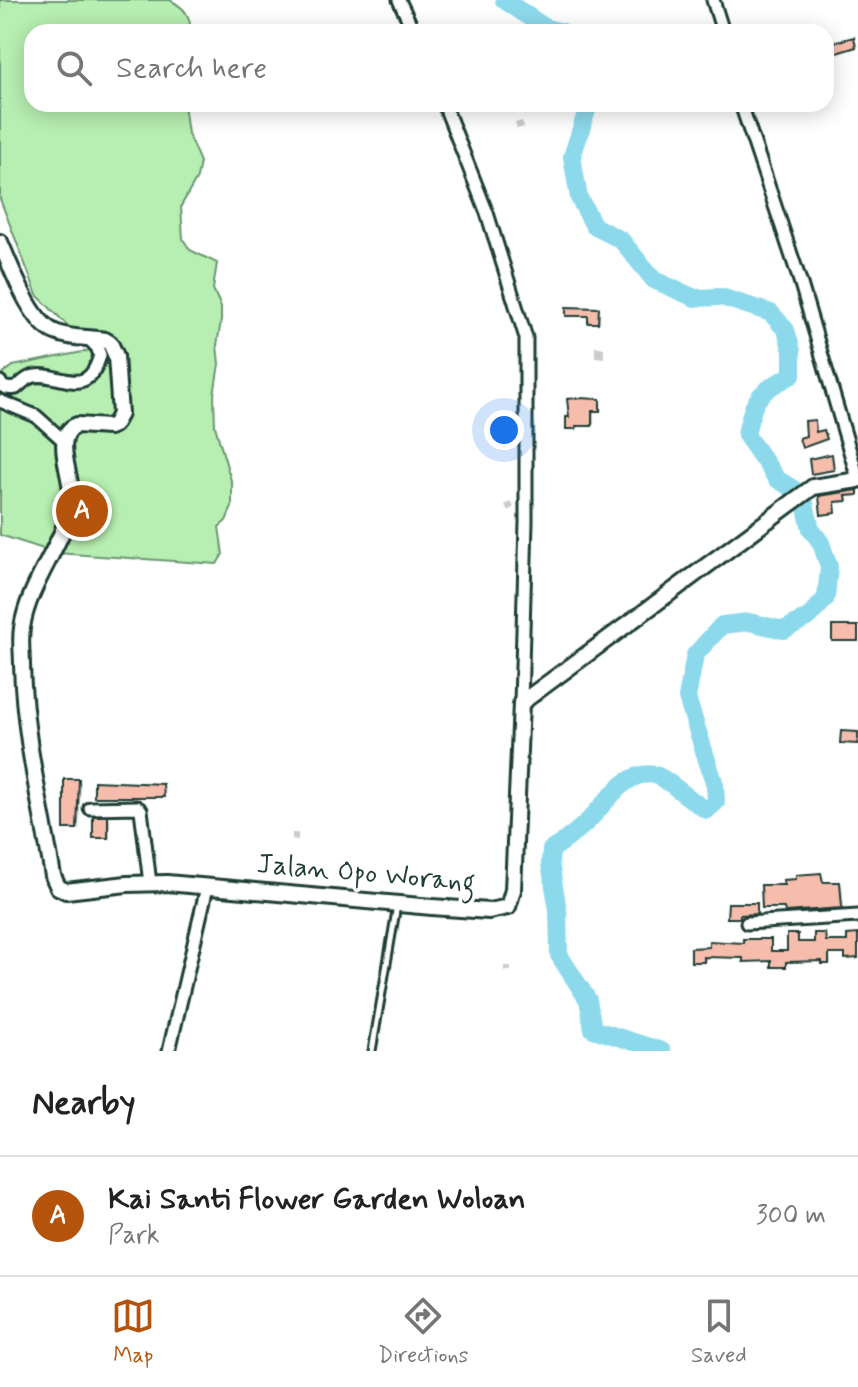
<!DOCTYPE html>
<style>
body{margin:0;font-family:Mynerve,sans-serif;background:#f2f2f2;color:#222}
.you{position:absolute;left:504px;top:430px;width:28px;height:28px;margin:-20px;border:6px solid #fff;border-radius:50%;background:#1a73e8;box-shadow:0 0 0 12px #1a73e833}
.badge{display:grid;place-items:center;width:52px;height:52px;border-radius:50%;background:#b45309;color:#fff;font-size:26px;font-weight:700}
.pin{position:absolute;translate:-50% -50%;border:4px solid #fff;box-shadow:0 2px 8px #0006}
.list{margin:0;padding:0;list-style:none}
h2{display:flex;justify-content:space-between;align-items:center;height:104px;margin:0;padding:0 32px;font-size:34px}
h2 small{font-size:26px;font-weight:400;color:#767676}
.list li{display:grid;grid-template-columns:52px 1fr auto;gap:24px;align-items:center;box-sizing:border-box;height:120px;padding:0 32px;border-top:2px solid #e0e0e0}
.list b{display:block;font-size:30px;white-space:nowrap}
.list p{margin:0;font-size:26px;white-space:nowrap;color:#767676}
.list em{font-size:26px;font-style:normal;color:#767676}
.icon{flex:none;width:44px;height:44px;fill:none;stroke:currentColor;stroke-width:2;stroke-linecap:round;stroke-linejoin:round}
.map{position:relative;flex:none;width:858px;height:1051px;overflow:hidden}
.search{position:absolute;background:#fff;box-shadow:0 4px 20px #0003;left:24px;right:24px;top:24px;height:88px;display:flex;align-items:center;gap:20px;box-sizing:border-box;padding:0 28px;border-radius:24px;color:#767676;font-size:30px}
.sheet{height:224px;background:#fff}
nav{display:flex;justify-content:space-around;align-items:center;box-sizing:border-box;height:112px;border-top:2px solid #e0e0e0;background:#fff;font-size:22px;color:#767676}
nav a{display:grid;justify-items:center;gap:4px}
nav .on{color:#b45309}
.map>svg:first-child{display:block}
.green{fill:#b7eeb1;stroke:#6b9672;stroke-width:2}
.shadow{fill:#0003}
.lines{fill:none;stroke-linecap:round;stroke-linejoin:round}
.river{stroke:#8dd9ec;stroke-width:18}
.building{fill:#f6bdac;stroke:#1f3d34;stroke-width:2}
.lane-casing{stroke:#1f3d34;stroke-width:11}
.street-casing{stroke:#1f3d34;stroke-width:17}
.secondary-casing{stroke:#1f3d34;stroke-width:20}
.lane{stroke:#fff;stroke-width:5}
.street{stroke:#fff;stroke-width:11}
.secondary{stroke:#fff;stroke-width:14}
.labels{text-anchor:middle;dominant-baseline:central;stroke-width:7;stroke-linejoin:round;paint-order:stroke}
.street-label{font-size:28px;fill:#1f3d34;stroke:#fff}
</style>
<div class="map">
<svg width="858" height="1051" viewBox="0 0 858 1051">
<rect width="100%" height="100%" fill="#fff"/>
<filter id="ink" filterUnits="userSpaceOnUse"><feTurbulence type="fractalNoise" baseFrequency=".0125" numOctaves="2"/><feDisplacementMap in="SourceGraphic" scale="16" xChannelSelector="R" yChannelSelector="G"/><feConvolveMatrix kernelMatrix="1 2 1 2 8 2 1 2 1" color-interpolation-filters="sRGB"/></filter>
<g filter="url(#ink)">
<path class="green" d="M0 0H170C185 8 190 15 191 32H32V104H184L188 134 200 162 197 178 181 206 183 239 190 250 217 263 213 289 221 307V321L217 345 219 364 214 395 215 426 232 484V507L226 521 219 527 223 554 217 564 56 553 0 535V376L13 366 117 345 77 335 37 295 0 199Z"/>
<path class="shadow" d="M854 39 858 48 832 54Z
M522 121 524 127 517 129 515 123Z
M598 310 600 312V323L590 322V316L568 315Z
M595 346 604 348V358L595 357Z
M600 401 602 411H594V426L568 428Z
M815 422 818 434 824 432 828 440 805 448 803 446Z
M831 457 836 471 813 473Z
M511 502 514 507 508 511 505 505Z
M79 781 81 783 79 829H68L66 828Z
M107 818 110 819V838H98L95 837Z
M292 833H298V840L292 839Z
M821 875 824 884 842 885 844 909 789 912 786 908 764 907 786 886Z
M825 935 827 943H849L858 936V958L850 959 847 954H830L831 964 824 962H787V967H776L773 962H747L745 958 706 957V962L693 961V950L770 941 772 953H789L798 936 800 944H816Z
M504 966H511V971H504Z"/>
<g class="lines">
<path class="river" d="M504 0 546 28 563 32
M589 104 572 157 579 198 594 226 621 240 654 280 695 298 721 297 771 313 786 330 792 351V375C758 393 754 396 746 435L777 479 803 495 811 529 821 543 829 567 826 598 810 616 784 630 749 622 722 625 695 655 687 698 715 785 716 802 707 810C693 803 667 778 655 775 626 768 604 806 586 823 575 833 564 842 551 850L550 863 558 910 559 955 588 1000 593 1029 662 1051"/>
</g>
<path class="building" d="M854 37 856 47 830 55 827 44Z
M566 307 599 308 598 323H588V316H566Z
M577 398 600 399V411H592V426H576V429H566V417H569L567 399Z
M815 420 816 432 824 430 827 439 802 448 799 438 806 436 805 421Z
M832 454 834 470 811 474 809 459Z
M858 490V495L846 496 847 501 835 502 836 513 821 515 819 496Z
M832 626H858V641H832Z
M841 731 858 732V744L840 743Z
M64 779H79L77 829H64Z
M94 781 163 784 164 797H94Z
M93 816H108V838H93Z
M821 873 823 882H840L842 908 785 912 784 908H762L761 885H784L783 880 796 879V875Z
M728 903H757V914L740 915V918H727Z
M814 933H825L826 941H847V935L858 934V958L845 959V954H829V964H822V961L786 962V967H771V961L743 962V958L704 957V962H691V948L709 947V941L743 943V939H771V951H787V934H798V942H814Z"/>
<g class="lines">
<g class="lane-casing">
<path id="lane" d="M372 1051 397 905"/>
</g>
<g class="street-casing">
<path id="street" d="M399 0 414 32
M713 0 723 32
M444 104 487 213 526 338V522L521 703
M741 104 801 284 858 479
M0 382C2 389 10 389 16 388 21 384 25 379 31 377 56 368 87 404 100 355L97 347 88 338
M0 401 36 416 64 441
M90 808 137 807 141 810 150 883
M747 923 858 916
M169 1051 207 887"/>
</g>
<g class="secondary-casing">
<path id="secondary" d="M0 242C11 266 30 322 55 332 70 339 89 337 105 340L110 343 116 356 120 414 114 425 109 427 77 425C49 436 76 481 71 504 64 544 28 584 22 628 20 640 22 653 22 665 24 737 41 806 53 876L58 887 66 891 127 884 167 883 432 907 489 911 508 907 513 890 521 703 813 487 858 480"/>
</g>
<use href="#lane" class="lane"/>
<use href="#street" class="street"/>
<use href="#secondary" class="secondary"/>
</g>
</g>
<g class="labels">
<g class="street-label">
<text transform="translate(366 874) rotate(5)">Jalan Opo Worang</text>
</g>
</g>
</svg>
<div class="you"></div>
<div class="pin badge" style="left:82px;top:511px">A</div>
<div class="search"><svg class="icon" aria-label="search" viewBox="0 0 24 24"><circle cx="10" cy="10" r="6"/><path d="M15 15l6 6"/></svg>Search here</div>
</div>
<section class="sheet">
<h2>Nearby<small></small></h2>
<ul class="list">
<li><span class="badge">A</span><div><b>Kai Santi Flower Garden Woloan</b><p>Park</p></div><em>300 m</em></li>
</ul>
</section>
<nav>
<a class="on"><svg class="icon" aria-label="map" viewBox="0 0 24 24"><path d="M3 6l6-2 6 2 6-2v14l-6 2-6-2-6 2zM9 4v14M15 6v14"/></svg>Map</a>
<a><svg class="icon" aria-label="directions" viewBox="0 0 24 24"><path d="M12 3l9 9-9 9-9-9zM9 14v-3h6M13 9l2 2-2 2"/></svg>Directions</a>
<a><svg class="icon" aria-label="saved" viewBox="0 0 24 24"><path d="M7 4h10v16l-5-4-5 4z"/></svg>Saved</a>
</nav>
